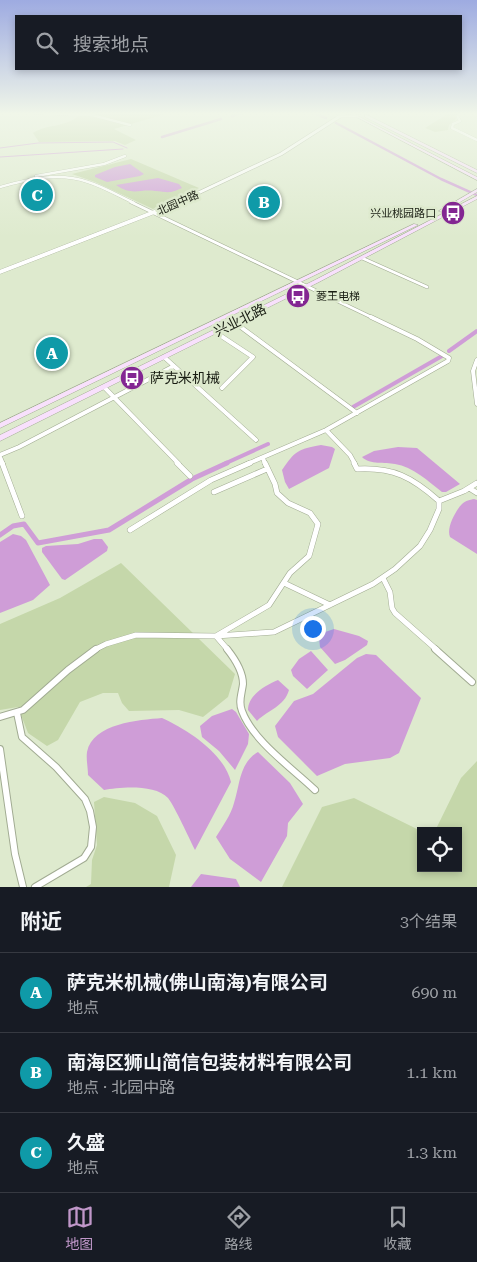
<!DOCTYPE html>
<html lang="zh">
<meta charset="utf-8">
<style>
body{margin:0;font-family:"Roboto Serif","Noto Sans SC",serif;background:#20242c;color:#f1f3f6}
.controls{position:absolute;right:15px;bottom:15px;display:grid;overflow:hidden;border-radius:0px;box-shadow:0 2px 8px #0003}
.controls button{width:45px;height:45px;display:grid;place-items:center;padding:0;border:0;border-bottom:1px solid #363941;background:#171b24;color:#f1f3f6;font:25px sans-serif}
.you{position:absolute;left:312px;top:628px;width:18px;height:18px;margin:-12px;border:4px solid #fff;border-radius:50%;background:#1a73e8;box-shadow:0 0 0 8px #1a73e833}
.badge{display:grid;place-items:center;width:32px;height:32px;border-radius:50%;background:#c097c9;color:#fff;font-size:16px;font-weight:700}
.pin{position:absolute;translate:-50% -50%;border:2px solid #fff;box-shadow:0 1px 5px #0006}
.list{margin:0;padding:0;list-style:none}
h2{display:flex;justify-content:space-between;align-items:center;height:65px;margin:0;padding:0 20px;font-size:21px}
h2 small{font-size:16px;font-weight:400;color:#9ea1a6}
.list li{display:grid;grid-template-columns:32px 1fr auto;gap:15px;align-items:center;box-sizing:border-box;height:80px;padding:0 20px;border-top:1px solid #363941}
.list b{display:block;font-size:19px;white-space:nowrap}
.list p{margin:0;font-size:16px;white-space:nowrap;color:#9ea1a6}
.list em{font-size:16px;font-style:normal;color:#9ea1a6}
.icon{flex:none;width:28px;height:28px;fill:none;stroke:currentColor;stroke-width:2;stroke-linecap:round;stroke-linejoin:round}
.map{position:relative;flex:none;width:477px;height:887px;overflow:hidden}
.search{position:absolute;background:#171b24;box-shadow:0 2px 8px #0003;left:15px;right:15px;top:15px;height:55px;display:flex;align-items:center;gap:12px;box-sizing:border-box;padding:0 18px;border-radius:0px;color:#9ea1a6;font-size:19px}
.sheet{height:305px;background:#171b24}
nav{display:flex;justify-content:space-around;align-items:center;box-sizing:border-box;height:70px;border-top:1px solid #363941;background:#171b24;font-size:14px;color:#9ea1a6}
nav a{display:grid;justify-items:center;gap:2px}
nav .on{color:#c097c9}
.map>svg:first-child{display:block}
.green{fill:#c5d7aa}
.water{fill:#cf9dd7}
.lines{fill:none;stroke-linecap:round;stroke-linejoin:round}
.stream{stroke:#cf9dd7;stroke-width:1}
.canal-far2{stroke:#cf9dd7;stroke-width:2.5}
.canal-far1{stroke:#cf9dd7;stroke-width:4}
.canal{stroke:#cf9dd7;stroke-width:5}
.minor-far4-casing{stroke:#a1ab92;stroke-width:3}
.minor-far3-casing{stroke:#a1ab92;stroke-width:4}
.minor-far2-casing{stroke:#a1ab92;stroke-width:5}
.minor-far1-casing{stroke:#a1ab92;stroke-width:6}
.minor-casing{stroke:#a1ab92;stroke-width:8}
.tertiary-far1-casing{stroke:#a1ab92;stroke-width:4}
.tertiary-casing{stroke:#a1ab92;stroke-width:4.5}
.secondary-casing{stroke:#a1ab92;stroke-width:1}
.minor-far4{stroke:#fff;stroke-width:2.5}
.minor-far3{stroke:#fff;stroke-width:3}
.minor-far2{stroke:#fff;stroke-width:4}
.minor-far1{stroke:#fff;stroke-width:5}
.minor{stroke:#fff;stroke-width:6}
.tertiary-far1{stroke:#fff;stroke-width:3}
.tertiary{stroke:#fff;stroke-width:4}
.secondary{fill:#f8e0fc;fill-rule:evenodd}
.labels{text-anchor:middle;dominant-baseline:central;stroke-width:5;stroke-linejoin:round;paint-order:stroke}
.far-street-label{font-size:11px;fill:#181c12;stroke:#deeace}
.far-poi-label{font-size:11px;fill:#181c12;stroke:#deeace;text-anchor:end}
.street-label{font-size:14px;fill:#181c12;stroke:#deeace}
.poi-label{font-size:14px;fill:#181c12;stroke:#deeace;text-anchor:start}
</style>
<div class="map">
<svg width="477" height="887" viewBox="0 0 477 887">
<rect width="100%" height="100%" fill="#deeace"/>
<path class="green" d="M71 113H169L114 129 136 140 125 145 115 141 39 142 33 133C48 123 68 128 80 114Z
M449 113H455L456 119 449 125 448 130 435 132 425 128Z
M131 159 199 188 153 209 95 182 72 174Z
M121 563 235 674 228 697 203 717 179 710 129 711 122 703 118 693H103L80 702 58 740 47 746 28 733 18 707 0 710V624L60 598Z
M477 761V887H282L322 807 354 798 421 831V868H458V831H435L461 778Z
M104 797 135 803 157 816 176 855 169 887H86L91 884 92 860 97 845 94 802Z"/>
<path class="water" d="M130 164 144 174 140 176 107 182 95 177V175L115 167Z
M158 178 179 184 182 188C169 194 168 192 155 191 139 189 132 196 116 185Z
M321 445 332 447 335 449 329 468 289 489 285 482 282 470C295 451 298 449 321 445Z
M398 447 417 448 460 484 446 492H442C428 481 413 467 395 464 385 462 370 465 362 457L374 451Z
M474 499 477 500V554L450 537C446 528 456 510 462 504 466 500 470 500 474 499Z
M13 534 21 536 26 540 50 585 33 600 0 613V542Z
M94 539H102L108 547 107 551 65 580 62 579 42 552V548L46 546 78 544Z
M334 629 359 636 368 641 367 645 345 660 335 664 320 647 319 638 325 632Z
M311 651 328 670 307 689 293 676 291 670 299 659Z
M366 654 376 655 421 698 399 753 390 758 345 764 317 776 278 737 275 726 294 701 313 694 357 658Z
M278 680 289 690C284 707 269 709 257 721L248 710C248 695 266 685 278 680Z
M232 709 236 712 249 734 248 744 235 770 219 751 202 737 200 726 212 716Z
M162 718C188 730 224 753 231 782L195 850C189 838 175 807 168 798 155 784 120 787 104 790L88 775C88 768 86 759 87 752 93 723 139 720 162 718Z
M258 752 290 783 303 804 288 823 287 836 261 882 230 859 216 837C222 827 231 815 234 803 240 785 239 763 258 752Z
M201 874 236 879 240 887H191Z"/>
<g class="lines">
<path class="stream" d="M0 148 38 143 113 142 127 148
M0 157 123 149"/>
<path class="canal-far2" d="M314 113 326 118
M232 116 242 113
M336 123 441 179 477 195
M162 137 221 119"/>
<path class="canal-far1" d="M449 351 477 331
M353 407 442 356
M224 464 268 444"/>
<path class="canal" d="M0 535 13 526 24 524 38 543 109 530 192 479 227 463"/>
<g class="minor-far4-casing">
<path id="minor-far4" d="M36 113 92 115 130 125
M460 113 458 117 460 121 453 124 452 128 477 140
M36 176 104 164 125 156
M0 187C28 179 59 172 88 182 104 187 119 196 134 203"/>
</g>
<g class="minor-far3-casing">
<path id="minor-far3" d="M131 202 373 318
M362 258 427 287"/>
</g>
<g class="minor-far2-casing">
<path id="minor-far2" d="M234 322 357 413
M215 332 253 357 222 388
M164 357 256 440
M477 360 473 371 477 404
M104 387 179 464
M326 430 350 455 355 464
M0 455 19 447 174 366
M0 457 3 464
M263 458 265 464
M247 464 326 430 448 361 449 358 417 339 371 317"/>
</g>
<g class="minor-far1-casing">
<path id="minor-far1" d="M2 463 22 516
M177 463 190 476
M469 488 477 493
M214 492 267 469
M439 501 464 491 477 483
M130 530 211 480 250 463
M383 578 390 592 392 608 395 613 437 650
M284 583 330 605
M94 650 106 644 136 635 216 636 274 632 373 584 395 569 420 546 430 530 439 509V501C412 477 393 467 357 469L354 463
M228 650 216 636 269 605 290 573 309 556 318 524 310 513 288 503 277 493 275 484 265 463"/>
</g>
<g class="minor-casing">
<path id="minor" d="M227 649C235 659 243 671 243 684 242 693 238 702 242 711 253 741 292 768 315 790
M435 649 472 682
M17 713 22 737 56 767 85 799 90 811 93 827 91 847 84 858 35 887
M0 717 23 710 68 670 96 649
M0 749 15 854 23 887"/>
</g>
<g class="tertiary-far1-casing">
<path id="tertiary-far1" d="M341 116H357
M177 203 281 154 345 113"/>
</g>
<g class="tertiary-casing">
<path id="tertiary" d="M0 272 180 202"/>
</g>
<g class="secondary-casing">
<path id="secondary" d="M349 113H352L477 177V180Z
M365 115H367L477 170V173L365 117Z
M477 189V192L443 212 439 211Z
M477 196V199L319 282 0 441V435L315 280Z
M414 224 418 225 0 428V423Z"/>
</g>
<use href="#minor-far4" class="minor-far4"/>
<use href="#minor-far3" class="minor-far3"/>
<use href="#minor-far2" class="minor-far2"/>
<use href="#minor-far1" class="minor-far1"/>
<use href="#minor" class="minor"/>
<use href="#tertiary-far1" class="tertiary-far1"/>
<use href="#tertiary" class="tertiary"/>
<use href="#secondary" class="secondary"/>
</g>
<linearGradient id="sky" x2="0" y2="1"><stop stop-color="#9eabe1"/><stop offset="0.48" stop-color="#f0f6e9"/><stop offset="1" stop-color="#f0f6e9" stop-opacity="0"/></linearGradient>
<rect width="477" height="237" fill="url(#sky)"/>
<defs>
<g id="bus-disc" transform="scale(1.25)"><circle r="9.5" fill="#832692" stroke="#deeace"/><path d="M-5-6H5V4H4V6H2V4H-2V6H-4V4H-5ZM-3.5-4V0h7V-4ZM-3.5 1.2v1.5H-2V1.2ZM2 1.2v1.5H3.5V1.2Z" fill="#fff"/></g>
</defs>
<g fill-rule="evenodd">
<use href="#bus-disc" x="453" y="213"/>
<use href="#bus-disc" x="298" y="296"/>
<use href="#bus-disc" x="132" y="378"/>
</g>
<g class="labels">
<g class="far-street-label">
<text transform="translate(178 203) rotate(-24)">北园中路</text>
</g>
<g class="far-poi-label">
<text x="436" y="213">兴业桃园路口</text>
<text x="316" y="296" text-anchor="start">菱王电梯</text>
</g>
<g class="street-label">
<text transform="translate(240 320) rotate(-26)">兴业北路</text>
</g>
<g class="poi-label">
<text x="150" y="378">萨克米机械</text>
</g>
</g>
</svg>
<div class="controls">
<button><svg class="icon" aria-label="locate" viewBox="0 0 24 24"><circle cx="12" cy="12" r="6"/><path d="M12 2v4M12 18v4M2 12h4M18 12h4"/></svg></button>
</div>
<div class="you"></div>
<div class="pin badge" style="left:52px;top:353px;background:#0f9aa8">A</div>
<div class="pin badge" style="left:264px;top:202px;background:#0f9aa8">B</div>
<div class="pin badge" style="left:37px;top:195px;background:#0f9aa8">C</div>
<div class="search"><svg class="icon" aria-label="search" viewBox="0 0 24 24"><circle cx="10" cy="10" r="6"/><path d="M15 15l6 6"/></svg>搜索地点</div>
</div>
<section class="sheet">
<h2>附近<small>3个结果</small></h2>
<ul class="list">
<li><span class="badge" style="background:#0f9aa8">A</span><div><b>萨克米机械(佛山南海)有限公司</b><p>地点</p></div><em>690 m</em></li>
<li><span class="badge" style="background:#0f9aa8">B</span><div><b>南海区狮山简信包装材料有限公司</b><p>地点 · 北园中路</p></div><em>1.1 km</em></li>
<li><span class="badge" style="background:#0f9aa8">C</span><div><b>久盛</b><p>地点</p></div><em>1.3 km</em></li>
</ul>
</section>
<nav>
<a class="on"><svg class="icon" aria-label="map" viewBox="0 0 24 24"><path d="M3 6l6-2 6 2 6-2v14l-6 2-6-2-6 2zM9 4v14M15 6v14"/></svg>地图</a>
<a><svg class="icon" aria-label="directions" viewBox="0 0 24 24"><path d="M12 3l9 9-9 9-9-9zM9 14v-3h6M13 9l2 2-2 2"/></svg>路线</a>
<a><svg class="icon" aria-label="saved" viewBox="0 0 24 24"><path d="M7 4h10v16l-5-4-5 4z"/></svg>收藏</a>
</nav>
